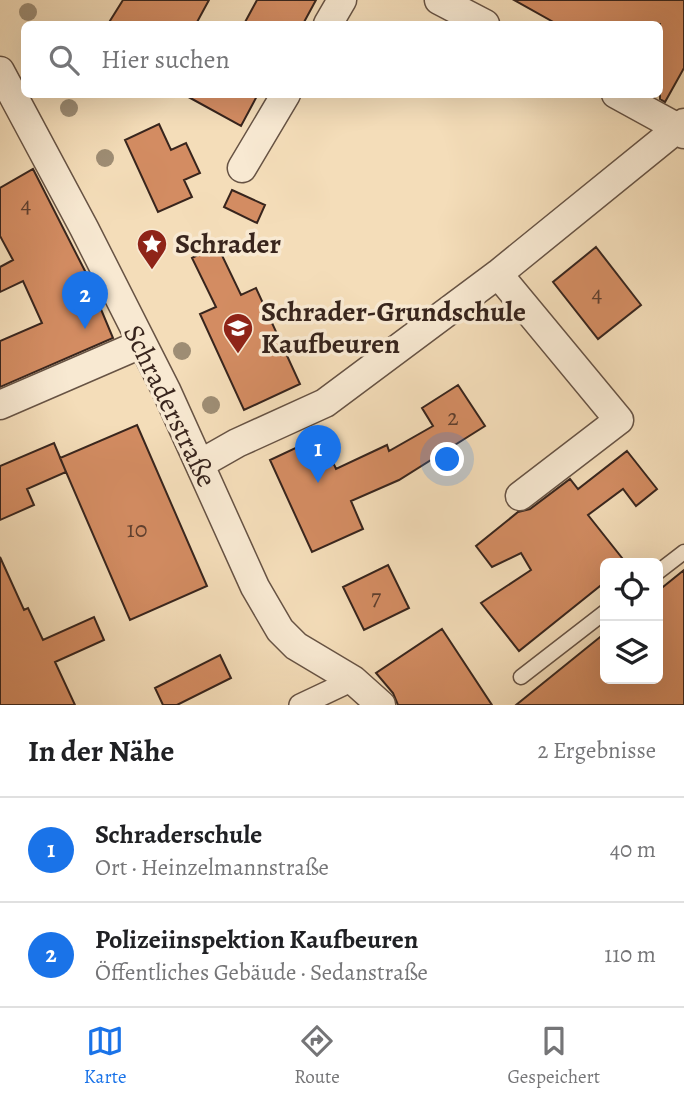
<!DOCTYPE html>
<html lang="de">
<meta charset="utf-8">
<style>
body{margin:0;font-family:Alegreya,serif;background:#f6f6f6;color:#202124}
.controls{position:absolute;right:21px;bottom:21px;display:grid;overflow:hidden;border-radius:10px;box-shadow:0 7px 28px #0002}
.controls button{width:63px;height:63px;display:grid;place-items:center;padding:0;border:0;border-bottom:2px solid #e0e0e0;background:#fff;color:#202124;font:35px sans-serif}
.you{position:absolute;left:448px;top:460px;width:24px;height:24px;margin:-18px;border:5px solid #fff;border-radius:50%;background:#1a73e8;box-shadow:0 0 0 10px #1a73e833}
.badge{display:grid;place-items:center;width:46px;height:46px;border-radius:50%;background:#1a73e8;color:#fff;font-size:23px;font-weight:700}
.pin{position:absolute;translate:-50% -58px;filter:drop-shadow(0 2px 4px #0008)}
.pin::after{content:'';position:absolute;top:37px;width:24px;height:21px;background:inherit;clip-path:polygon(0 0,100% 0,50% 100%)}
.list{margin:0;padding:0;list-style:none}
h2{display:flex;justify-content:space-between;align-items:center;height:91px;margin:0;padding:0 28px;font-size:30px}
h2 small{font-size:23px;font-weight:400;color:#757577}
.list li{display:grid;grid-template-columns:46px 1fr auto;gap:21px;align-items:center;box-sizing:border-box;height:105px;padding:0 28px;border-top:2px solid #e0e0e0}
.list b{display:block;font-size:26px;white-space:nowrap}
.list p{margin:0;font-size:23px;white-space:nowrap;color:#757577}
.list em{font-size:23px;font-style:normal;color:#757577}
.icon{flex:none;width:38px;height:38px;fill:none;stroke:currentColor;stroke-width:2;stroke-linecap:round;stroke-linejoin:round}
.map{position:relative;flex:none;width:684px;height:705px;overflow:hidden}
.search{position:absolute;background:#fff;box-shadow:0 7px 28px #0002;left:21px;right:21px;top:21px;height:77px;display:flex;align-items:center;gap:18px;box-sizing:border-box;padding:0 24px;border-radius:10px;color:#757577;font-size:26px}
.sheet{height:301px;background:#fff}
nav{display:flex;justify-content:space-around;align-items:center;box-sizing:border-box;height:98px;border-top:2px solid #e0e0e0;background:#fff;font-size:19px;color:#757577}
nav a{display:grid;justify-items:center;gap:4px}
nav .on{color:#1a73e8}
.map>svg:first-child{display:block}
.building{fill:#d38c62;stroke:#38251d;stroke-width:2}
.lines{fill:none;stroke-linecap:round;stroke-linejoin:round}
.service-casing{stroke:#675344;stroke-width:17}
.pedestrian-casing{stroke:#675344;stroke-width:24}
.minor-casing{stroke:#675344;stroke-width:31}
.service{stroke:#f8e9d2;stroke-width:14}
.pedestrian{stroke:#f8e9d2;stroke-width:21}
.minor{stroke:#f8e9d2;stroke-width:28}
.tree{fill:#9e8d74}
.labels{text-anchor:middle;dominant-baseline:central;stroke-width:7;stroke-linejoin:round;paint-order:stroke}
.number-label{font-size:24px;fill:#5f3f2e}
.poi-label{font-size:28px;font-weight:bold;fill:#38251d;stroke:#f8e9d2;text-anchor:start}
.street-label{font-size:28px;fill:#38251d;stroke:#f8e9d2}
</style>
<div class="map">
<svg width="684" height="705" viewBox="0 0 684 705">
<rect width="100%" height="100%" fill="#f4ddb9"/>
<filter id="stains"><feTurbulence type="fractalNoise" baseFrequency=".00286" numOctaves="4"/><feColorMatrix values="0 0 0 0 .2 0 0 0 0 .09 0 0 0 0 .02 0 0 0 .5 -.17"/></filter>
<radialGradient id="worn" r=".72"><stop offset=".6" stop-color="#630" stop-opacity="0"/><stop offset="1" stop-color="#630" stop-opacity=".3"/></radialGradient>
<path class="building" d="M123 0H209L196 24H108Z
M257 0H316L303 24H244Z
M514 0H684V68L665 102 660 99V24H557Z
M183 94H258L241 126Z
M159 124 171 150 186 143 200 173 184 180 192 197 158 212 125 140Z
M33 169 85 271 113 338 0 387V341L42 323 23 281 0 292V267L13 260 0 236V188Z
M232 190 265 205 257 223 224 207Z
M217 245 241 295 256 288 300 384 244 410 200 314 216 307 192 258Z
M596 247 641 305 598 339 553 282Z
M458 385 485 426 399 480 351 501 363 529 312 552 270 460 321 436 336 469 387 445 389 451 433 426 422 408Z
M137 425 207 586 130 620 60 458Z
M54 443 66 472 27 489 34 505 0 520V466Z
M627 451 657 489 636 506 623 489 588 515 626 563H605V582L519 651 481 603 531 570 521 553 492 567 476 546 518 512 530 509 570 479 578 489Z
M0 557 24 610 28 608 43 640 94 617 104 640 55 662 75 705H0Z
M388 565 409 608 364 630 343 587Z
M684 570V705H516L605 633V679H658V591Z
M442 629 492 705H398L393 693 376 673Z
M220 655 231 678 177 705H163L155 688Z"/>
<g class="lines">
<g class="service-casing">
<path id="service" d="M658 572 684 552
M521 677 605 612"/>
</g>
<g class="pedestrian-casing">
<path id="pedestrian" d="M300 705 353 680"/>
</g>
<g class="minor-casing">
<path id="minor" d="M439 0 485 24
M328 24 342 0
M0 71 84 228 166 390 255 587 280 630 296 646 353 680 381 705
M616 94 678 128 684 134
M242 168 286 94
M498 274 619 420 520 496
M0 405 141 344
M200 464 237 443 325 403 498 274 684 123"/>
</g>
<use href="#service" class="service"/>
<use href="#pedestrian" class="pedestrian"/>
<use href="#minor" class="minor"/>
</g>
<g class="tree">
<circle cx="28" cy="12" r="9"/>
<circle cx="69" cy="108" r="9"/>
<circle cx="105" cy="158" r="9"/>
<circle cx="182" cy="351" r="9"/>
<circle cx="211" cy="405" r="9"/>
</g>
<defs>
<g id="sight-pin" transform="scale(1.575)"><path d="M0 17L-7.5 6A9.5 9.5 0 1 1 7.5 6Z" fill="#8f2418" stroke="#f8e9d2"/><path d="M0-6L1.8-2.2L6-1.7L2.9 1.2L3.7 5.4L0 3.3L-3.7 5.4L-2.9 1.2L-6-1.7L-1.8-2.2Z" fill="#fff"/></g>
<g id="school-pin" transform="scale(1.575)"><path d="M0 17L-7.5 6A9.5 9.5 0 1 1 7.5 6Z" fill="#8f2418" stroke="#f8e9d2"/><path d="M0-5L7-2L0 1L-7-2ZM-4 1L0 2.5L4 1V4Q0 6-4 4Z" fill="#fff"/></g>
</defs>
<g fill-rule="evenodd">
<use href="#sight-pin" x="152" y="244"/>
<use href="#school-pin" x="238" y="328"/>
</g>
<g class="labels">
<g class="number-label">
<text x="26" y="204">4</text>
<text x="597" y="293">4</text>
<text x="453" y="417">2</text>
<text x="137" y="529">10</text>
<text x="376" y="597">7</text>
</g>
<g class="poi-label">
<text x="175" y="244">Schrader</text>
<text x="261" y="312">Schrader-Grundschule<tspan x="261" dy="32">Kaufbeuren</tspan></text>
</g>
<g class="street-label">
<text transform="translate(170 406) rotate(64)">Schraderstraße</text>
</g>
</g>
<rect width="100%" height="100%" filter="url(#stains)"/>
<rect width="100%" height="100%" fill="url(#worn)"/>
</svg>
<div class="controls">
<button><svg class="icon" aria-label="locate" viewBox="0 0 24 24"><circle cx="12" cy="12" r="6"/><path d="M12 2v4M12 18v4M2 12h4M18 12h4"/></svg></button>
<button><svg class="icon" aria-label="layers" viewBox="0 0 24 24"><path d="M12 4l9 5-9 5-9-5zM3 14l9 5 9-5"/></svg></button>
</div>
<div class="you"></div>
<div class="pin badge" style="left:318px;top:483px">1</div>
<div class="pin badge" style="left:85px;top:329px">2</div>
<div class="search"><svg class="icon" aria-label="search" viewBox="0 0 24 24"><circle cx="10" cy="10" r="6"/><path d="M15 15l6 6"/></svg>Hier suchen</div>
</div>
<section class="sheet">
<h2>In der Nähe<small>2 Ergebnisse</small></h2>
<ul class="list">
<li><span class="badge">1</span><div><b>Schraderschule</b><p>Ort · Heinzelmannstraße</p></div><em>40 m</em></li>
<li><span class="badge">2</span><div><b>Polizeiinspektion Kaufbeuren</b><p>Öffentliches Gebäude · Sedanstraße</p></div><em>110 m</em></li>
</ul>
</section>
<nav>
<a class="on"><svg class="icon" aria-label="map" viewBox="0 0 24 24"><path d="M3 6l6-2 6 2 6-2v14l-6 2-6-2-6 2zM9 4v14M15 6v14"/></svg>Karte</a>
<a><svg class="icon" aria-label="directions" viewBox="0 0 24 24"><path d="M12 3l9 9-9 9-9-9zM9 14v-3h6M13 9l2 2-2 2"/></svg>Route</a>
<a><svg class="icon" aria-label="saved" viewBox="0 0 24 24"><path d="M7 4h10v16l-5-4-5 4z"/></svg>Gespeichert</a>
</nav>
